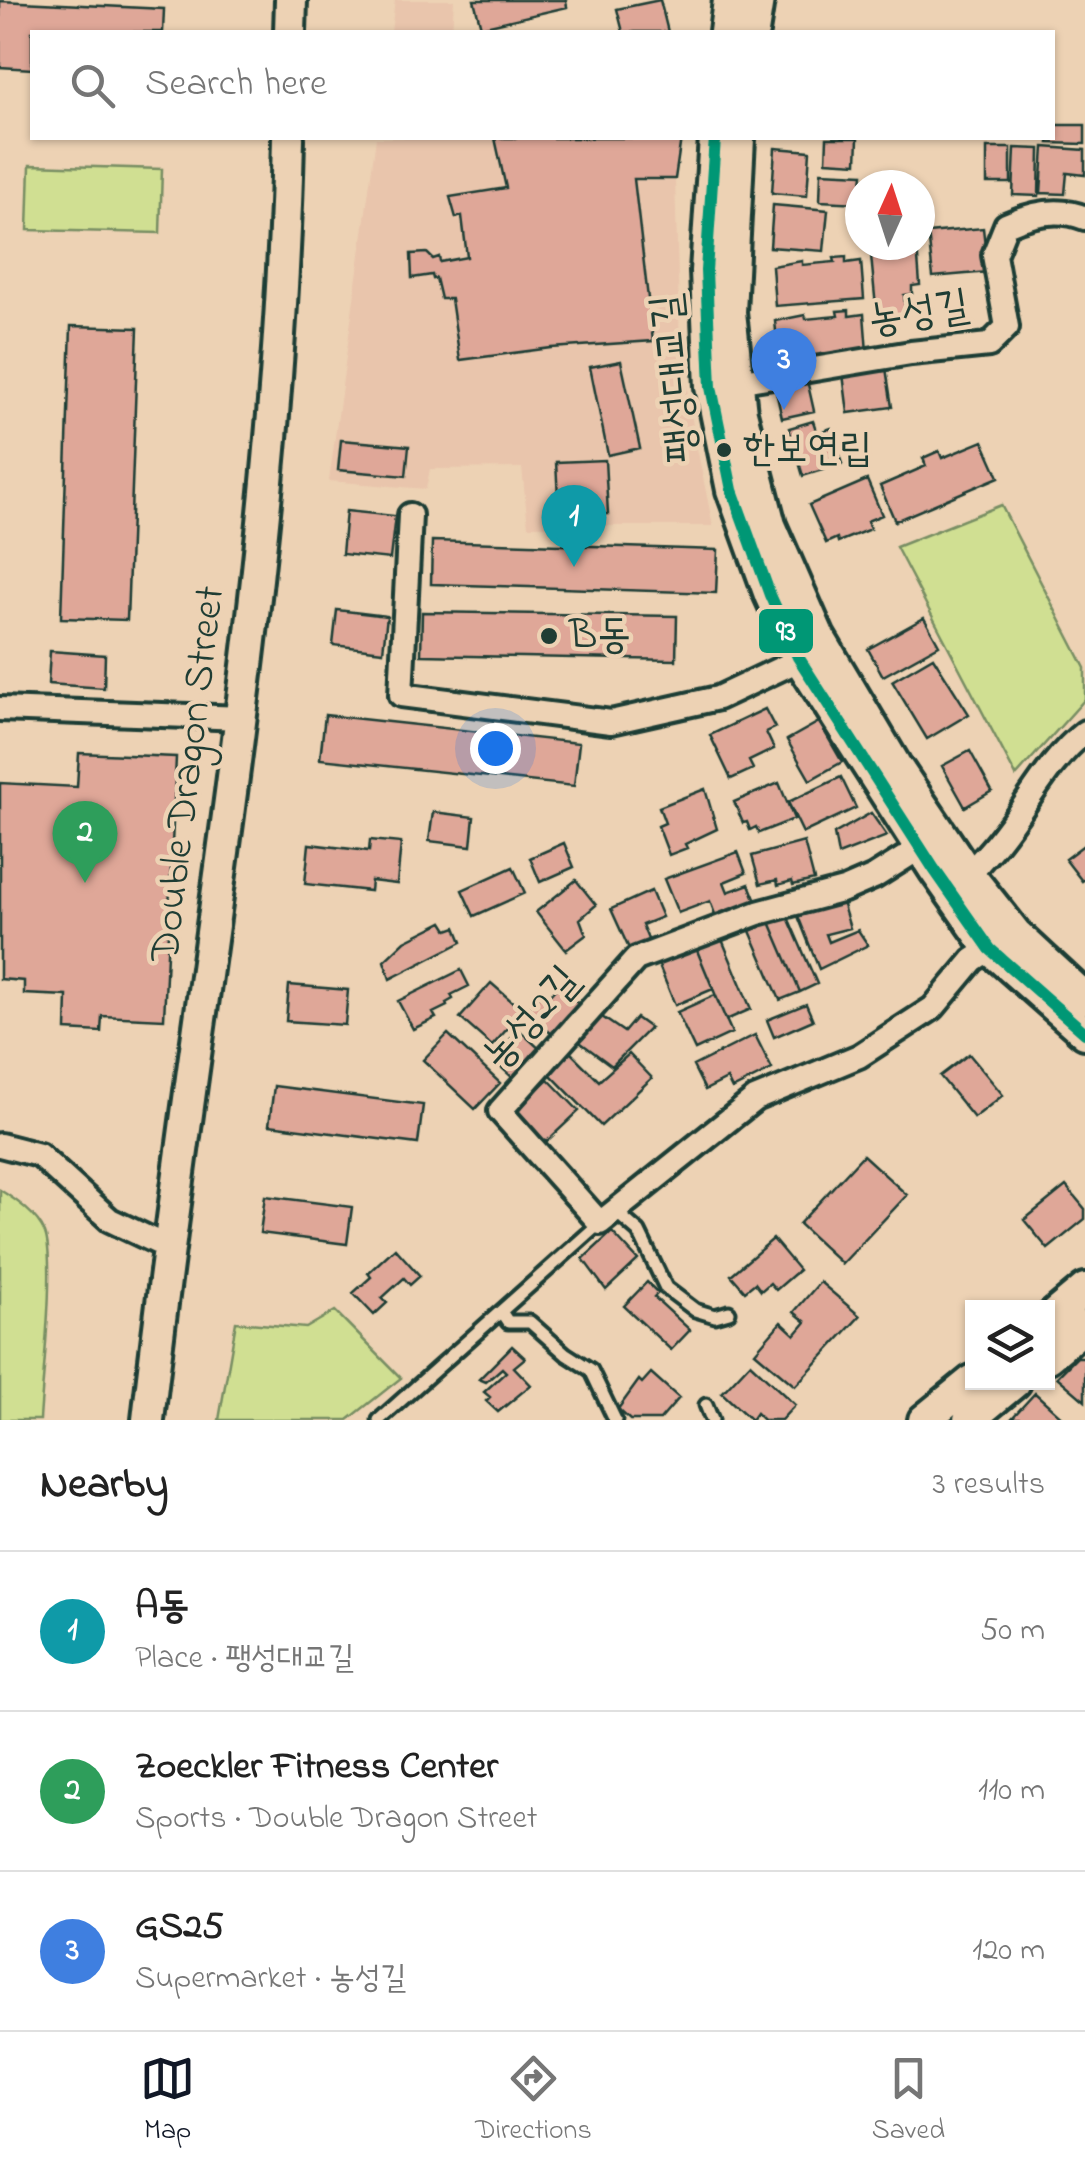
<!DOCTYPE html>
<meta charset="utf-8">
<style>
body{margin:0;font-family:"Indie Flower","Poor Story",sans-serif;background:#f2f2f2;color:#222}
.controls{position:absolute;right:30px;bottom:30px;display:grid;overflow:hidden;border-radius:0px;box-shadow:0 2px 8px #0004}
.controls button{width:90px;height:90px;display:grid;place-items:center;padding:0;border:0;border-bottom:2px solid #e0e0e0;background:#fff;color:#222;font:50px sans-serif}
.compass{position:absolute;left:845px;top:170px;width:90px;height:90px;border-radius:50%;background:#fff;box-shadow:0 2px 8px #0004;rotate:3deg}
.you{position:absolute;left:495px;top:748px;width:35px;height:35px;margin:-25px;border:8px solid #fff;border-radius:50%;background:#1a73e8;box-shadow:0 0 0 15px #1a73e833}
.badge{display:grid;place-items:center;width:65px;height:65px;border-radius:50%;background:#111827;color:#fff;font-size:32px;font-weight:700}
.pin{position:absolute;translate:-50% -82px;filter:drop-shadow(0 2px 5px #0008)}
.pin::after{content:'';position:absolute;top:52px;width:35px;height:30px;background:inherit;clip-path:polygon(0 0,100% 0,50% 100%)}
.list{margin:0;padding:0;list-style:none}
h2{display:flex;justify-content:space-between;align-items:center;height:130px;margin:0;padding:0 40px;font-size:42px}
h2 small{font-size:32px;font-weight:400;color:#767676}
.list li{display:grid;grid-template-columns:65px 1fr auto;gap:30px;align-items:center;box-sizing:border-box;height:160px;padding:0 40px;border-top:2px solid #e0e0e0}
.list b{display:block;font-size:38px;white-space:nowrap}
.list p{margin:0;font-size:32px;white-space:nowrap;color:#767676}
.list em{font-size:32px;font-style:normal;color:#767676}
.icon{flex:none;width:55px;height:55px;fill:none;stroke:currentColor;stroke-width:2;stroke-linecap:round;stroke-linejoin:round}
.map{position:relative;flex:none;width:1085px;height:1420px;overflow:hidden}
.search{position:absolute;background:#fff;box-shadow:0 2px 8px #0004;left:30px;right:30px;top:30px;height:110px;display:flex;align-items:center;gap:25px;box-sizing:border-box;padding:0 35px;border-radius:0px;color:#767676;font-size:38px}
.sheet{height:610px;background:#fff}
nav{display:flex;justify-content:space-around;align-items:center;box-sizing:border-box;height:140px;border-top:2px solid #e0e0e0;background:#fff;font-size:28px;color:#767676}
nav a{display:grid;justify-items:center;gap:5px}
nav .on{color:#111827}
.map>svg:first-child{display:block}
.built{fill:#e9c5ac}
.green{fill:#d0df92;stroke:#788e63;stroke-width:2.5}
.building{fill:#dfa798;stroke:#1f3d34;stroke-width:2.5}
.lines{fill:none;stroke-linecap:round;stroke-linejoin:round}
.lane-casing{stroke:#1f3d34;stroke-width:19}
.street-casing{stroke:#1f3d34;stroke-width:30}
.secondary-casing{stroke:#1f3d34;stroke-width:38}
.lane{stroke:#edd2b4;stroke-width:11}
.street{stroke:#edd2b4;stroke-width:22}
.secondary{stroke:#edd2b4;stroke-width:30}
.bus-1-casing{stroke:#edd2b4;stroke-width:20}
.bus-1{stroke:#009775;stroke-width:12}
.bus-dot{fill:#1f3d34;stroke:#edd2b4;stroke-width:4}
.labels{text-anchor:middle;dominant-baseline:central;stroke-width:9;stroke-linejoin:round;paint-order:stroke}
.bus-label{font-size:40px;fill:#1f3d34;stroke:#edd2b4;text-anchor:start}
.street-label{font-size:42px;fill:#1f3d34;stroke:#edd2b4}
.poi-label{font-size:42px;fill:#1f3d34;stroke:#edd2b4;text-anchor:start}
.line-badge{stroke:#edd2b4;stroke-width:4}
.badge-label{font-size:28px;text-anchor:middle;font-weight:bold;fill:#fff}
</style>
<div class="map">
<svg width="1085" height="1420" viewBox="0 0 1085 1420">
<rect width="100%" height="100%" fill="#edd2b4"/>
<filter id="ink" filterUnits="userSpaceOnUse"><feTurbulence type="fractalNoise" baseFrequency=".01" numOctaves="2"/><feDisplacementMap in="SourceGraphic" scale="20" xChannelSelector="R" yChannelSelector="G"/><feConvolveMatrix kernelMatrix="1 2 1 2 8 2 1 2 1" color-interpolation-filters="sRGB"/></filter>
<g filter="url(#ink)">
<path class="built" d="M395 0H454L452 32H391Z
M376 138H681L675 179 680 345 695 438 713 526H528L522 468 430 469 426 489 329 481Z"/>
<path class="green" d="M30 165 162 169 160 233 28 230Z
M1001 505 1085 668V699L1016 776 896 547Z
M0 1190C16 1200 37 1214 45 1233 56 1263 42 1382 40 1420H0Z
M335 1311 401 1378 348 1420H219L236 1322 306 1328Z"/>
<path class="building" d="M474 0H566L567 7 481 27Z
M660 0 668 32H623L617 9Z
M0 1 164 9 163 32H32V69L0 67Z
M1052 125H1085V144L1049 143Z
M495 138H681L675 179H634L653 341 551 348 460 360 451 299H441L436 278 433 279 432 275 412 278 411 254 427 253 433 259 439 257 440 262 467 257 462 216 456 218 450 197 506 188Z
M827 138H858L857 163 826 161Z
M1044 147 1085 150V175L1067 173 1065 194 1041 193Z
M775 148 810 151 807 196 772 193Z
M987 148H1011V183H987Z
M1015 148 1040 149 1039 196 1013 195Z
M821 172 863 174 860 203 820 201Z
M773 205 828 210 824 251 770 247Z
M983 228 988 272 933 277 928 233Z
M870 245H917L920 285 912 286V294L904 295 906 315 877 318Z
M846 257V263L861 261 864 299 775 306 772 266 802 261V265L835 262 834 258Z
M849 310V316L864 314 867 352 779 360 775 321 805 315 806 319 838 316 837 311Z
M71 326 138 328 127 620 61 618Z
M621 361 640 448 608 455 590 367Z
M886 368 892 407 848 413 843 374Z
M807 380 814 411 782 418 775 387Z
M813 421 817 433 831 428 842 464 803 476 789 428Z
M341 440 409 446 406 476 338 470Z
M983 441 999 477 895 521 880 486 926 466 923 458 939 451 942 458Z
M605 460 608 514 559 516 556 462Z
M867 480 882 515 867 521 870 529 838 542 837 538 826 543 809 505Z
M346 511 395 516 390 559 342 554Z
M432 541 718 550 716 593 431 584Z
M337 610 387 616 383 651 333 645Z
M422 612 677 616 676 660 421 655Z
M924 618 939 645 883 676 868 649Z
M50 651 105 655 104 688 48 684Z
M933 657 969 714 927 739 892 681Z
M765 709 775 728 766 732 774 749 749 761 753 769 731 779 710 735Z
M325 715 579 743 574 786 320 759Z
M819 722 842 762 810 780 787 740Z
M970 751 992 791 965 807 942 766Z
M79 753 176 757 164 1019 102 1016 101 1032 66 1030 67 996 24 994V981L0 979V783L77 787Z
M841 777 856 808 803 833 788 802Z
M779 783 794 819 759 833 756 827 750 830 747 822 743 823 734 802Z
M705 789 717 829 685 844 687 848 669 855 658 826 665 823 659 807Z
M433 812 474 817 471 846 429 841Z
M871 813 887 836 838 855 834 834Z
M370 840 401 843 397 884 371 881 370 891 305 884 309 844 369 851Z
M804 842 814 880 793 885 792 881 778 885 777 880 760 884 752 856Z
M564 843 574 867 540 882 530 858Z
M1085 844V879L1082 881 1065 859Z
M738 852 746 873 724 882 728 892 749 884 758 906 718 922 710 901 678 913 664 879Z
M513 867 525 893 474 916 462 890Z
M576 880 596 905 580 919 586 935 566 950 536 912Z
M651 891 662 917 642 925 650 944 631 953 611 909Z
M841 899 850 928 826 934 829 942 858 930 868 945 819 969 796 911Z
M787 915 817 984 800 992 770 922Z
M443 922 448 930 456 927 462 942 390 979 384 961 405 941Z
M770 922 800 992 780 1000 750 931Z
M721 937 751 1009 726 1020 696 948Z
M696 948 713 989 675 1005 657 961Z
M461 970 469 986 451 995 453 999 446 1003 447 1006 433 1013 436 1018 413 1029 398 1001Z
M491 983 523 1011 492 1046 460 1018Z
M289 985 348 990 345 1025 286 1021Z
M558 986 581 1006 554 1036 526 1011 542 992 548 997Z
M715 995 732 1033 695 1050 677 1012Z
M806 1004 813 1020 774 1037 767 1020Z
M599 1015 624 1032 636 1018 650 1028 612 1066 577 1040Z
M519 1030 541 1050 514 1079 492 1059Z
M448 1034 500 1083 475 1109 423 1060Z
M755 1035 772 1069 732 1089 727 1079 705 1090 693 1066Z
M570 1052 599 1081 629 1054 652 1078 601 1126 548 1072Z
M969 1054 1003 1095 974 1118 940 1076Z
M548 1079 579 1111 545 1143 514 1111Z
M274 1086 423 1105 418 1144 269 1125Z
M863 1155 907 1195 842 1264 799 1224Z
M1066 1186 1085 1209V1219L1048 1249 1024 1220Z
M265 1196 352 1207 347 1244 260 1233Z
M612 1232 638 1260 606 1290 583 1259Z
M773 1239 799 1270 776 1290 770 1283 761 1291 755 1283 745 1291 731 1275Z
M395 1248 420 1276 410 1285 404 1278 382 1298 387 1303 374 1315 353 1293 371 1277 368 1273Z
M647 1282 658 1293 654 1297 690 1330 671 1350 624 1306Z
M820 1282 860 1316 795 1386 755 1352 781 1322 795 1335 806 1322 794 1312Z
M512 1346 525 1358 514 1367 531 1385 498 1412 486 1401 490 1397 484 1392 506 1372 502 1368 486 1382 479 1379Z
M1077 1357H1085V1401L1057 1377Z
M750 1363 795 1405 781 1420H763L756 1413 751 1420 722 1393Z
M651 1373 679 1398 660 1420H630L618 1409 639 1380 642 1383Z
M1035 1393 1065 1420 1012 1418Z"/>
<g class="lines">
<g class="lane-casing">
<path id="lane" d="M615 1211 639 1232 666 1288 695 1310 715 1316 729 1312
M502 1313 508 1322H530L566 1354 591 1370 615 1420
M706 1405 712 1420
M379 1420 600 1223"/>
</g>
<g class="street-casing">
<path id="street" d="M724 384 911 353 989 345 1007 327 994 255 1006 225C1030 214 1059 207 1085 218
M410 515 401 695 611 722 718 698 786 666 810 649
M0 709 243 718
M920 848 874 877 844 890 758 913 636 959 500 1111 600 1223 755 1099 859 1056 933 1008 973 960 990 949
M959 881C971 874 977 864 987 854 1022 817 1044 764 1085 732
M0 1145 39 1155 110 1220 167 1247"/>
</g>
<g class="secondary-casing">
<path id="secondary" d="M290 32 291 0
M725 32 729 0
M753 32 758 0
M715 138 706 271 711 387 732 490 770 595 798 657 934 869 990 949 1085 1033
M739 138 730 312 741 413 770 525 819 637 895 765 969 875 1016 934 1085 998
M1048 1320 1085 1289
M1048 1357 1085 1326
M148 1420C196 992 279 569 288 138
M924 1420 972 1381
M969 1420 1015 1382"/>
</g>
<use href="#lane" class="lane"/>
<use href="#street" class="street"/>
<use href="#secondary" class="secondary"/>
<g class="bus-1-casing">
<path id="bus-1" d="M715 138 706 271 711 387 732 490 770 595 798 657 934 869 990 949 1085 1033"/>
</g>
<use href="#bus-1" class="bus-1"/>
</g>
</g>
<g class="bus-dot">
<circle cx="724" cy="450" r="9"/>
<circle cx="549" cy="636" r="10"/>
</g>
<g class="labels">
<g class="bus-label">
<text x="743" y="450">한보연립</text>
</g>
<g class="street-label">
<text transform="translate(919 314) rotate(-9)">농성길</text>
<text transform="translate(676 378) rotate(-96)">팽성대교길</text>
<text transform="translate(189 774) rotate(-83)">Double Dragon Street</text>
<text transform="translate(532 1019) rotate(-48)">농성2길</text>
</g>
<g class="poi-label">
<text x="569" y="636">B동</text>
</g>
</g>
<rect class="line-badge" x="757" y="607" width="58" height="48" rx="10" fill="#009775"/>
<g class="badge-label">
<text x="786" y="640">93</text>
</g>
</svg>
<div class="controls">
<button><svg class="icon" aria-label="layers" viewBox="0 0 24 24"><path d="M12 4l9 5-9 5-9-5zM3 14l9 5 9-5"/></svg></button>
</div>
<svg class="compass" viewBox="-18 -18 36 36"><path d="M0-13l5 13h-10z" fill="#e53935"/><path d="M0 13l5-13h-10z" fill="#767676"/></svg>
<div class="you"></div>
<div class="pin badge" style="left:574px;top:567px;background:#0f9aa8">1</div>
<div class="pin badge" style="left:85px;top:883px;background:#2e9e5b">2</div>
<div class="pin badge" style="left:784px;top:410px;background:#3f7fe0">3</div>
<div class="search"><svg class="icon" aria-label="search" viewBox="0 0 24 24"><circle cx="10" cy="10" r="6"/><path d="M15 15l6 6"/></svg>Search here</div>
</div>
<section class="sheet">
<h2>Nearby<small>3 results</small></h2>
<ul class="list">
<li><span class="badge" style="background:#0f9aa8">1</span><div><b>A동</b><p>Place · 팽성대교길</p></div><em>50 m</em></li>
<li><span class="badge" style="background:#2e9e5b">2</span><div><b>Zoeckler Fitness Center</b><p>Sports · Double Dragon Street</p></div><em>110 m</em></li>
<li><span class="badge" style="background:#3f7fe0">3</span><div><b>GS25</b><p>Supermarket · 농성길</p></div><em>120 m</em></li>
</ul>
</section>
<nav>
<a class="on"><svg class="icon" aria-label="map" viewBox="0 0 24 24"><path d="M3 6l6-2 6 2 6-2v14l-6 2-6-2-6 2zM9 4v14M15 6v14"/></svg>Map</a>
<a><svg class="icon" aria-label="directions" viewBox="0 0 24 24"><path d="M12 3l9 9-9 9-9-9zM9 14v-3h6M13 9l2 2-2 2"/></svg>Directions</a>
<a><svg class="icon" aria-label="saved" viewBox="0 0 24 24"><path d="M7 4h10v16l-5-4-5 4z"/></svg>Saved</a>
</nav>
